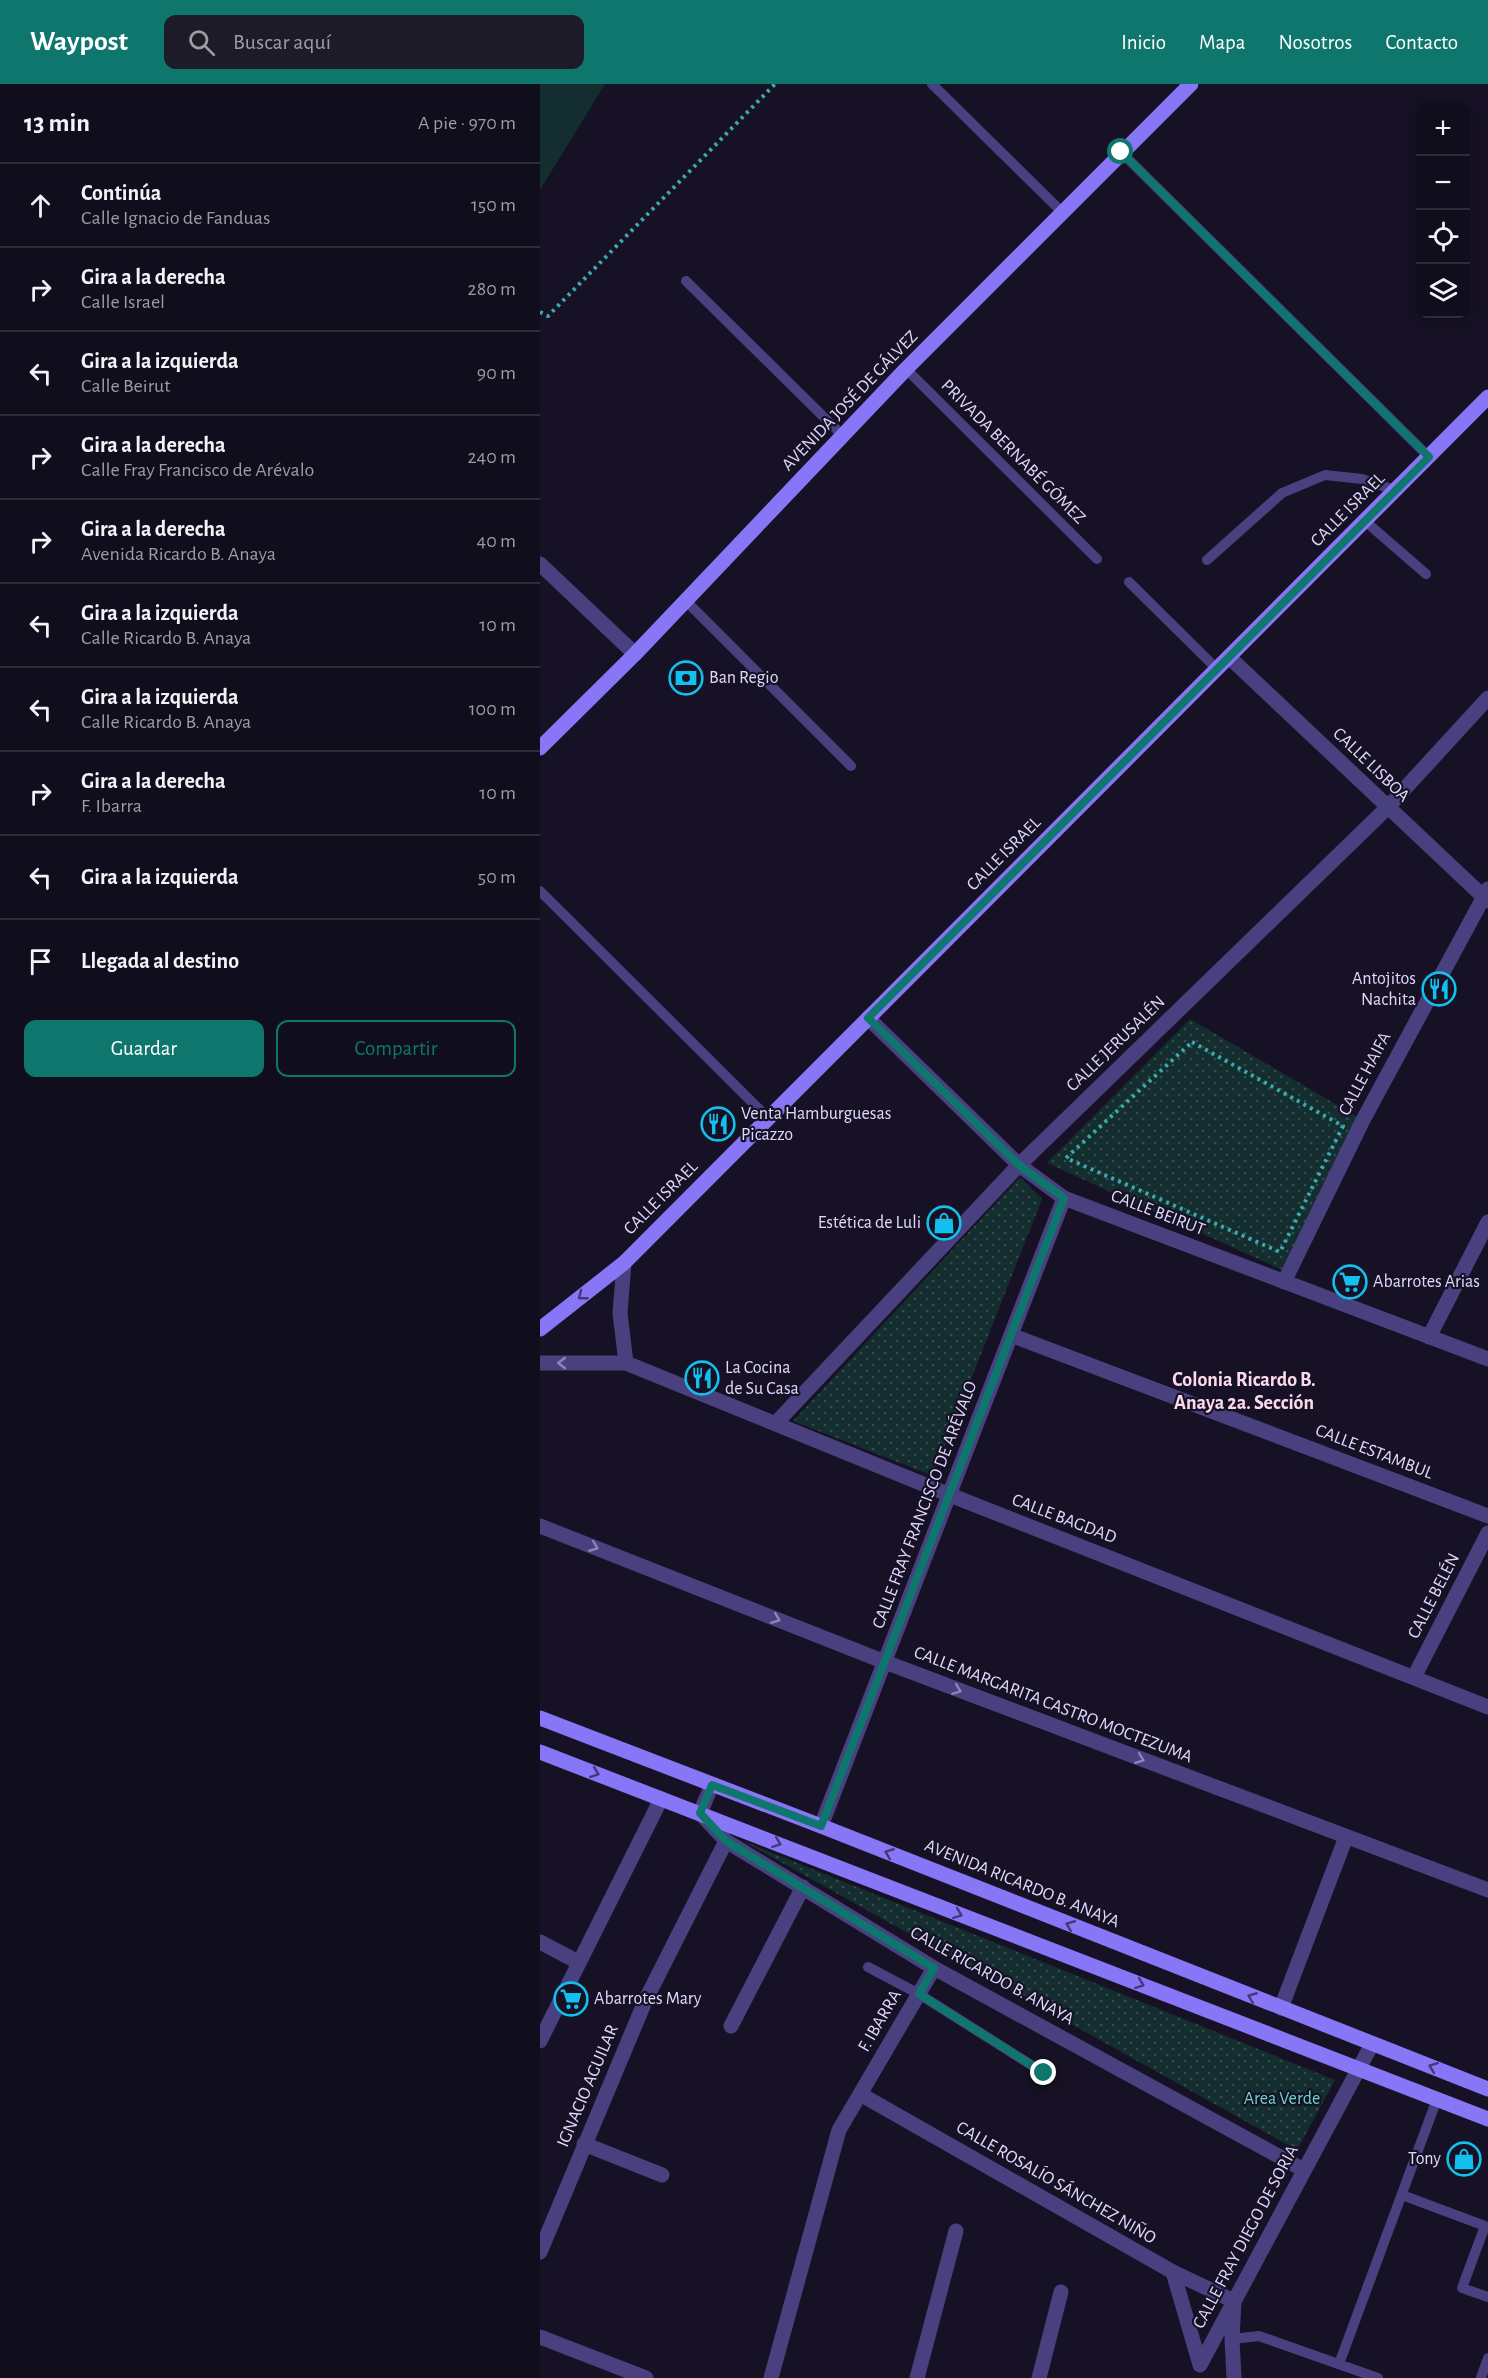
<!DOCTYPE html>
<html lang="es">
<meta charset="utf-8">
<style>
body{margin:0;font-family:"Alegreya Sans",sans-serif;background:#1e1b29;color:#f1f3f6}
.controls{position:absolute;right:18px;top:18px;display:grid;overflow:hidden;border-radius:12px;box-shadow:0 3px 9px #0003}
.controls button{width:54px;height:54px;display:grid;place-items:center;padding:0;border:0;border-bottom:2px solid #302d3b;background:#100d1c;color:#f1f3f6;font:30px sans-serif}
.stop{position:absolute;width:18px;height:18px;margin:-14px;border:4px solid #0f766e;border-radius:50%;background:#fff}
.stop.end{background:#0f766e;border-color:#fff;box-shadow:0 2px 6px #0008}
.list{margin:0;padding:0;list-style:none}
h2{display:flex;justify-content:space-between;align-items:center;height:78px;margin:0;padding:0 24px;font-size:26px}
h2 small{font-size:20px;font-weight:400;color:#9c9ca3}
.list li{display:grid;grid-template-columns:39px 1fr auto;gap:18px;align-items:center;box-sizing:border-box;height:84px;padding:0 24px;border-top:2px solid #302d3b}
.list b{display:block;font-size:22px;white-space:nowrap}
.list p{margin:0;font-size:20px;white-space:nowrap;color:#9c9ca3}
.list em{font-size:20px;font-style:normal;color:#9c9ca3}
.actions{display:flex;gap:12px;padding:18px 24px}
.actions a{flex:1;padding:14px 0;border:2px solid #0f766e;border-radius:12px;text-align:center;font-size:21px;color:#0f766e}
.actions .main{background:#0f766e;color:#fff}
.icon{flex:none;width:33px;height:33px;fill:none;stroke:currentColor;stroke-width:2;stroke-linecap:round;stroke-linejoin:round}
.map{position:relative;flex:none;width:948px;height:2294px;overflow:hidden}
header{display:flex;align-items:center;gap:36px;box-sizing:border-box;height:84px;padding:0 30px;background:#0f766e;color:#fff}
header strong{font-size:28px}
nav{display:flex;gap:33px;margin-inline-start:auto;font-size:21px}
.search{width:420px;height:54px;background:#1e1b29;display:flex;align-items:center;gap:15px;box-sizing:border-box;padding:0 21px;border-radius:12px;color:#9c9ca3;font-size:22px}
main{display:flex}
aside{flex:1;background:#100d1c}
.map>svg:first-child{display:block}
.grass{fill:#142d2f}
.park{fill:url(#park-dots)}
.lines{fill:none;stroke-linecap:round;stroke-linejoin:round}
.path{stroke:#39aaaf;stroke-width:4;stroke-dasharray:3 4.5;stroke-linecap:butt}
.lane{stroke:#494080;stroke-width:10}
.street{stroke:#494080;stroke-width:15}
.secondary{stroke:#8776f5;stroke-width:15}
.oneway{stroke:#433978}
.oneway2{stroke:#8d84b8}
.route{stroke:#0f766e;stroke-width:8}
.labels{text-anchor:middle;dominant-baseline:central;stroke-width:4.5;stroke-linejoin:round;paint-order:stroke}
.street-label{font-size:18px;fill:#e0d8fc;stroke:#161125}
.poi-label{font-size:18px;fill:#e0d8fc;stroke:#161125;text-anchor:start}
.park-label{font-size:18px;fill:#69d7c7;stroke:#161125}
.neighbourhood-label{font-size:20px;font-weight:bold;fill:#fcdaec;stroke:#161125}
</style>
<header>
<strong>Waypost</strong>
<div class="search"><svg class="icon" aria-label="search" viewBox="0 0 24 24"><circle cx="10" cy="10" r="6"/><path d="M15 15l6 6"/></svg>Buscar aquí</div>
<nav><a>Inicio</a><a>Mapa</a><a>Nosotros</a><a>Contacto</a></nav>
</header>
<main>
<aside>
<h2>13 min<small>A pie · 970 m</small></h2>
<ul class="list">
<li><svg class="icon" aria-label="ahead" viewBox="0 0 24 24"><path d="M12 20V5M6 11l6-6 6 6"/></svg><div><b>Continúa</b><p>Calle Ignacio de Fanduas</p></div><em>150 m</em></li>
<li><svg class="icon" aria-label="right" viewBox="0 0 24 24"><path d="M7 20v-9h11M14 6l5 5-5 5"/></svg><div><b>Gira a la derecha</b><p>Calle Israel</p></div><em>280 m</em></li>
<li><svg class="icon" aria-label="left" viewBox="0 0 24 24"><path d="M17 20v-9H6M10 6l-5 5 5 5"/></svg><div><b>Gira a la izquierda</b><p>Calle Beirut</p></div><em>90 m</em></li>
<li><svg class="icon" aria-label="right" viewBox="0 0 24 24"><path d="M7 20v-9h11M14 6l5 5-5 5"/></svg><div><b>Gira a la derecha</b><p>Calle Fray Francisco de Arévalo</p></div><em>240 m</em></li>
<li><svg class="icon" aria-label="right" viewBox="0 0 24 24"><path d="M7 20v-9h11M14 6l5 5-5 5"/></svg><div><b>Gira a la derecha</b><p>Avenida Ricardo B. Anaya</p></div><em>40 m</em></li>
<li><svg class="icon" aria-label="left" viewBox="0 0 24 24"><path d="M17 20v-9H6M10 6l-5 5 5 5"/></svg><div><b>Gira a la izquierda</b><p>Calle Ricardo B. Anaya</p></div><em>10 m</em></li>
<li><svg class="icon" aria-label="left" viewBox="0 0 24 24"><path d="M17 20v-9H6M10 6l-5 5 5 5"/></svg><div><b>Gira a la izquierda</b><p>Calle Ricardo B. Anaya</p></div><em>100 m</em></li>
<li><svg class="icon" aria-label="right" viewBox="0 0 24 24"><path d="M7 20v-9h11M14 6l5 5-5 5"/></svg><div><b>Gira a la derecha</b><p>F. Ibarra</p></div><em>10 m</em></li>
<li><svg class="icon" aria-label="left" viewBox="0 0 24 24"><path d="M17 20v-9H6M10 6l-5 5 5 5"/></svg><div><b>Gira a la izquierda</b></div><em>50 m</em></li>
<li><svg class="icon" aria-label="arrive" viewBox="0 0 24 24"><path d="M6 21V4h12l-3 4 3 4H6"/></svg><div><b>Llegada al destino</b></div></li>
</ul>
<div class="actions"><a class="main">Guardar</a><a>Compartir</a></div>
</aside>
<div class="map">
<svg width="948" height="2294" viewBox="0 0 948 2294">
<defs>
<pattern id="park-dots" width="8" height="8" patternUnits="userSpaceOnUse" patternTransform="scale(1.5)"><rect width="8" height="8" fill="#142d2f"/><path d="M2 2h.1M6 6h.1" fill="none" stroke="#364b4e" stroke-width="1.8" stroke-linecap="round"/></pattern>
</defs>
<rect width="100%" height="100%" fill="#161125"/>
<path class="grass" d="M0 0H65L0 106Z"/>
<path class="park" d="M650 935 821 1035 747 1188 507 1079Z
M480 1093 502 1115 393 1392 253 1337Z
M203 1757 795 1996 757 2066Z"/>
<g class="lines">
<path class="path" d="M0 228 8 232 235 0
M652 958 803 1042 740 1168 526 1074Z"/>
<path class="lane" d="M392 0 522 128
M581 68 889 373
M146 197 304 353
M366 285 557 475
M825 437 886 490
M667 476 742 409 785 391 822 395 855 406
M589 498 677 585
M145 516 311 682
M0 807 228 1034
M328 1883 379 1910 504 1989
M862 2111 948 2143
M945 2142 922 2204 948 2213
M692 2255 719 2252 838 2294
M799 2280 897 2015
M941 2294 948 2274"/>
<path class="street" d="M0 480 95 570
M689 573 948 817
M328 934 479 1081 524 1114 948 1275
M84 1179 80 1229 86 1279
M744 1198 823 1036 948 805
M471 1251 948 1432
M889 1253 948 1138
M0 1279H86L410 1411 948 1623
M236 1339 479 1081 847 724 948 614
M0 1442 345 1578 948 1806
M874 1593 948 1449
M172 1701 160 1729 186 1757 394 1884 764 2086
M281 1742 524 1114
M0 1858 38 1878
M741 1924 806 1753
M191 1942 263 1803
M0 1957 121 1715
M320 2010 633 2188 694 2217 692 2255 694 2294
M44 2060 122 2091
M0 2168 106 1915 186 1757
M633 2188 660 2281
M0 2253 106 2294
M660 2281 832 1960
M231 2294 299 2046 394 1884
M377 2294 416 2147
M499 2294 521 2208"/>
<path class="secondary" d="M0 664 95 570 366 285 651 0
M0 1245 84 1179 948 313
M0 1634 281 1742 948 2005
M0 1668 948 2035"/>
</g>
<defs><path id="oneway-chevron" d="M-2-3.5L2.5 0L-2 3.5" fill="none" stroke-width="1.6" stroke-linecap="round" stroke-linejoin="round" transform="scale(1.5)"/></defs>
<g class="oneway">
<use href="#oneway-chevron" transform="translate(42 1212) rotate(142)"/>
<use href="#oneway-chevron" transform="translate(55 1689) rotate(21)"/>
<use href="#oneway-chevron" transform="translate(237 1759) rotate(21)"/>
<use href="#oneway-chevron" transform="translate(349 1769) rotate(-158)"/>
<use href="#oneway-chevron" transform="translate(418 1830) rotate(21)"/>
<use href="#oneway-chevron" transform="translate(530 1841) rotate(-158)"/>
<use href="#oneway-chevron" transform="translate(600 1900) rotate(21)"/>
<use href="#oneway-chevron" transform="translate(712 1913) rotate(-158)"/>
<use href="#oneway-chevron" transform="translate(893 1983) rotate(-159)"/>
</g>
<g class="oneway2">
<use href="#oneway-chevron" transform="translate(22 1279) rotate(-180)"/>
<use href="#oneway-chevron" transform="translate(54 1463) rotate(22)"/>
<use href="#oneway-chevron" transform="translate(236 1535) rotate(22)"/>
<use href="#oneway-chevron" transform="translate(417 1606) rotate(21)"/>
<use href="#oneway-chevron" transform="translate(600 1675) rotate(21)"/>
</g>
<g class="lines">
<path class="route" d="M504 1989 379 1910 394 1884 186 1757 160 1729 172 1701 281 1742 524 1114 479 1081 328 934 889 373 581 68"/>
</g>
<defs>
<g id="bank-ring" transform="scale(1.725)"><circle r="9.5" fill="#161125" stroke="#13c0ed" stroke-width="1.5"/><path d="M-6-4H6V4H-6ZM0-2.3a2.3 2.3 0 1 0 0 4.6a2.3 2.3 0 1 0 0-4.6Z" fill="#13c0ed"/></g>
<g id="restaurant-ring" transform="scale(1.725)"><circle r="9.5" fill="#161125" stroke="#13c0ed" stroke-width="1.5"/><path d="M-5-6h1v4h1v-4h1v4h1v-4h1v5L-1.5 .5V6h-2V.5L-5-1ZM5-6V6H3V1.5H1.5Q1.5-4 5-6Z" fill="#13c0ed"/></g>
<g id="shop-ring" transform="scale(1.725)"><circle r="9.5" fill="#161125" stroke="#13c0ed" stroke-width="1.5"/><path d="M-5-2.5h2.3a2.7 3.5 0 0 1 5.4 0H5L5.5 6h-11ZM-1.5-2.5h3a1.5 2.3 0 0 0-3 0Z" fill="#13c0ed"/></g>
<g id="supermarket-ring" transform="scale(1.725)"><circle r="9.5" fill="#161125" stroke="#13c0ed" stroke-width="1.5"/><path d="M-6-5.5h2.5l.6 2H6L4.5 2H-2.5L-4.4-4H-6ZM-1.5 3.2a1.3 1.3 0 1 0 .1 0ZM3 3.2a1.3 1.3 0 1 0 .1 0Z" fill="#13c0ed"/></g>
</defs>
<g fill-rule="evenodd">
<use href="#bank-ring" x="146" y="594"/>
<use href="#restaurant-ring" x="899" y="905"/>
<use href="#restaurant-ring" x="178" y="1040"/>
<use href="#shop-ring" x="404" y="1139"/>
<use href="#supermarket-ring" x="810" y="1198"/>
<use href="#restaurant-ring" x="162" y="1294"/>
<use href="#supermarket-ring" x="31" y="1915"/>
<use href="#shop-ring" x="924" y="2075"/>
</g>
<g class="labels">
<g class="street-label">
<text transform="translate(310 317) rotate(-46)">AVENIDA JOSÉ DE GÁLVEZ</text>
<text transform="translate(473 368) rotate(45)">PRIVADA BERNABÉ GÓMEZ</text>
<text transform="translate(808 426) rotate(-45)">CALLE ISRAEL</text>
<text transform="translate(831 681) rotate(44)">CALLE LISBOA</text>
<text transform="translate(464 770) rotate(-45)">CALLE ISRAEL</text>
<text transform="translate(576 960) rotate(-44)">CALLE JERUSALÉN</text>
<text transform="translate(825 990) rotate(-62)">CALLE HAIFA</text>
<text transform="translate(121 1114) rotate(-45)">CALLE ISRAEL</text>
<text transform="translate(618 1129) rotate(21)">CALLE BEIRUT</text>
<text transform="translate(834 1368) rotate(21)">CALLE ESTAMBUL</text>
<text transform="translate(385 1421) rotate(-69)">CALLE FRAY FRANCISCO DE ARÉVALO</text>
<text transform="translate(524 1435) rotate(21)">CALLE BAGDAD</text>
<text transform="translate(894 1512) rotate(-63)">CALLE BELÉN</text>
<text transform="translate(513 1621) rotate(21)">CALLE MARGARITA CASTRO MOCTEZUMA</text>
<text transform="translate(482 1800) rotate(22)">AVENIDA RICARDO B. ANAYA</text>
<text transform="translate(452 1892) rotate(29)">CALLE RICARDO B. ANAYA</text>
<text transform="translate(340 1937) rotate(-60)">F. IBARRA</text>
<text transform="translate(48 2002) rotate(-67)">IGNACIO AGUILAR</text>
<text transform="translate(516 2099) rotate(30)">CALLE ROSALÍO SÁNCHEZ NIÑO</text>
<text transform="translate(706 2153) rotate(-62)">CALLE FRAY DIEGO DE SORIA</text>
</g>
<g class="poi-label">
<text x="169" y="594">Ban Regio</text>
<text x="876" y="895" text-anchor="end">Antojitos<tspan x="876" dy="21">Nachita</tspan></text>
<text x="201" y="1030">Venta Hamburguesas<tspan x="201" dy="21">Picazzo</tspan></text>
<text x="381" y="1139" text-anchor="end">Estética de Luli</text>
<text x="833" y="1198">Abarrotes Arias</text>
<text x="185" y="1284">La Cocina<tspan x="185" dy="21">de Su Casa</tspan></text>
<text x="54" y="1915">Abarrotes Mary</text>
<text x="901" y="2075" text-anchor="end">Tony</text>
</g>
<g class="park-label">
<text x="742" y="2015">Area Verde</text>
</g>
<g class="neighbourhood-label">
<text x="704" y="1296">Colonia Ricardo B.<tspan x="704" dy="23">Anaya 2a. Sección</tspan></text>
</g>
</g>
</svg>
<div class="controls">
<button>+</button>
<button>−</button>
<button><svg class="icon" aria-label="locate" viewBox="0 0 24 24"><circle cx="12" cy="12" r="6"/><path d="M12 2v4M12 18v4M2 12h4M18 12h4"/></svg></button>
<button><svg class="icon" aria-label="layers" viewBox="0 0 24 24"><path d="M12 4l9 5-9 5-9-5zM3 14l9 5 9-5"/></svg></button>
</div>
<div class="stop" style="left:581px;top:68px"></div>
<div class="stop end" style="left:504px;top:1989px"></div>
</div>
</main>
